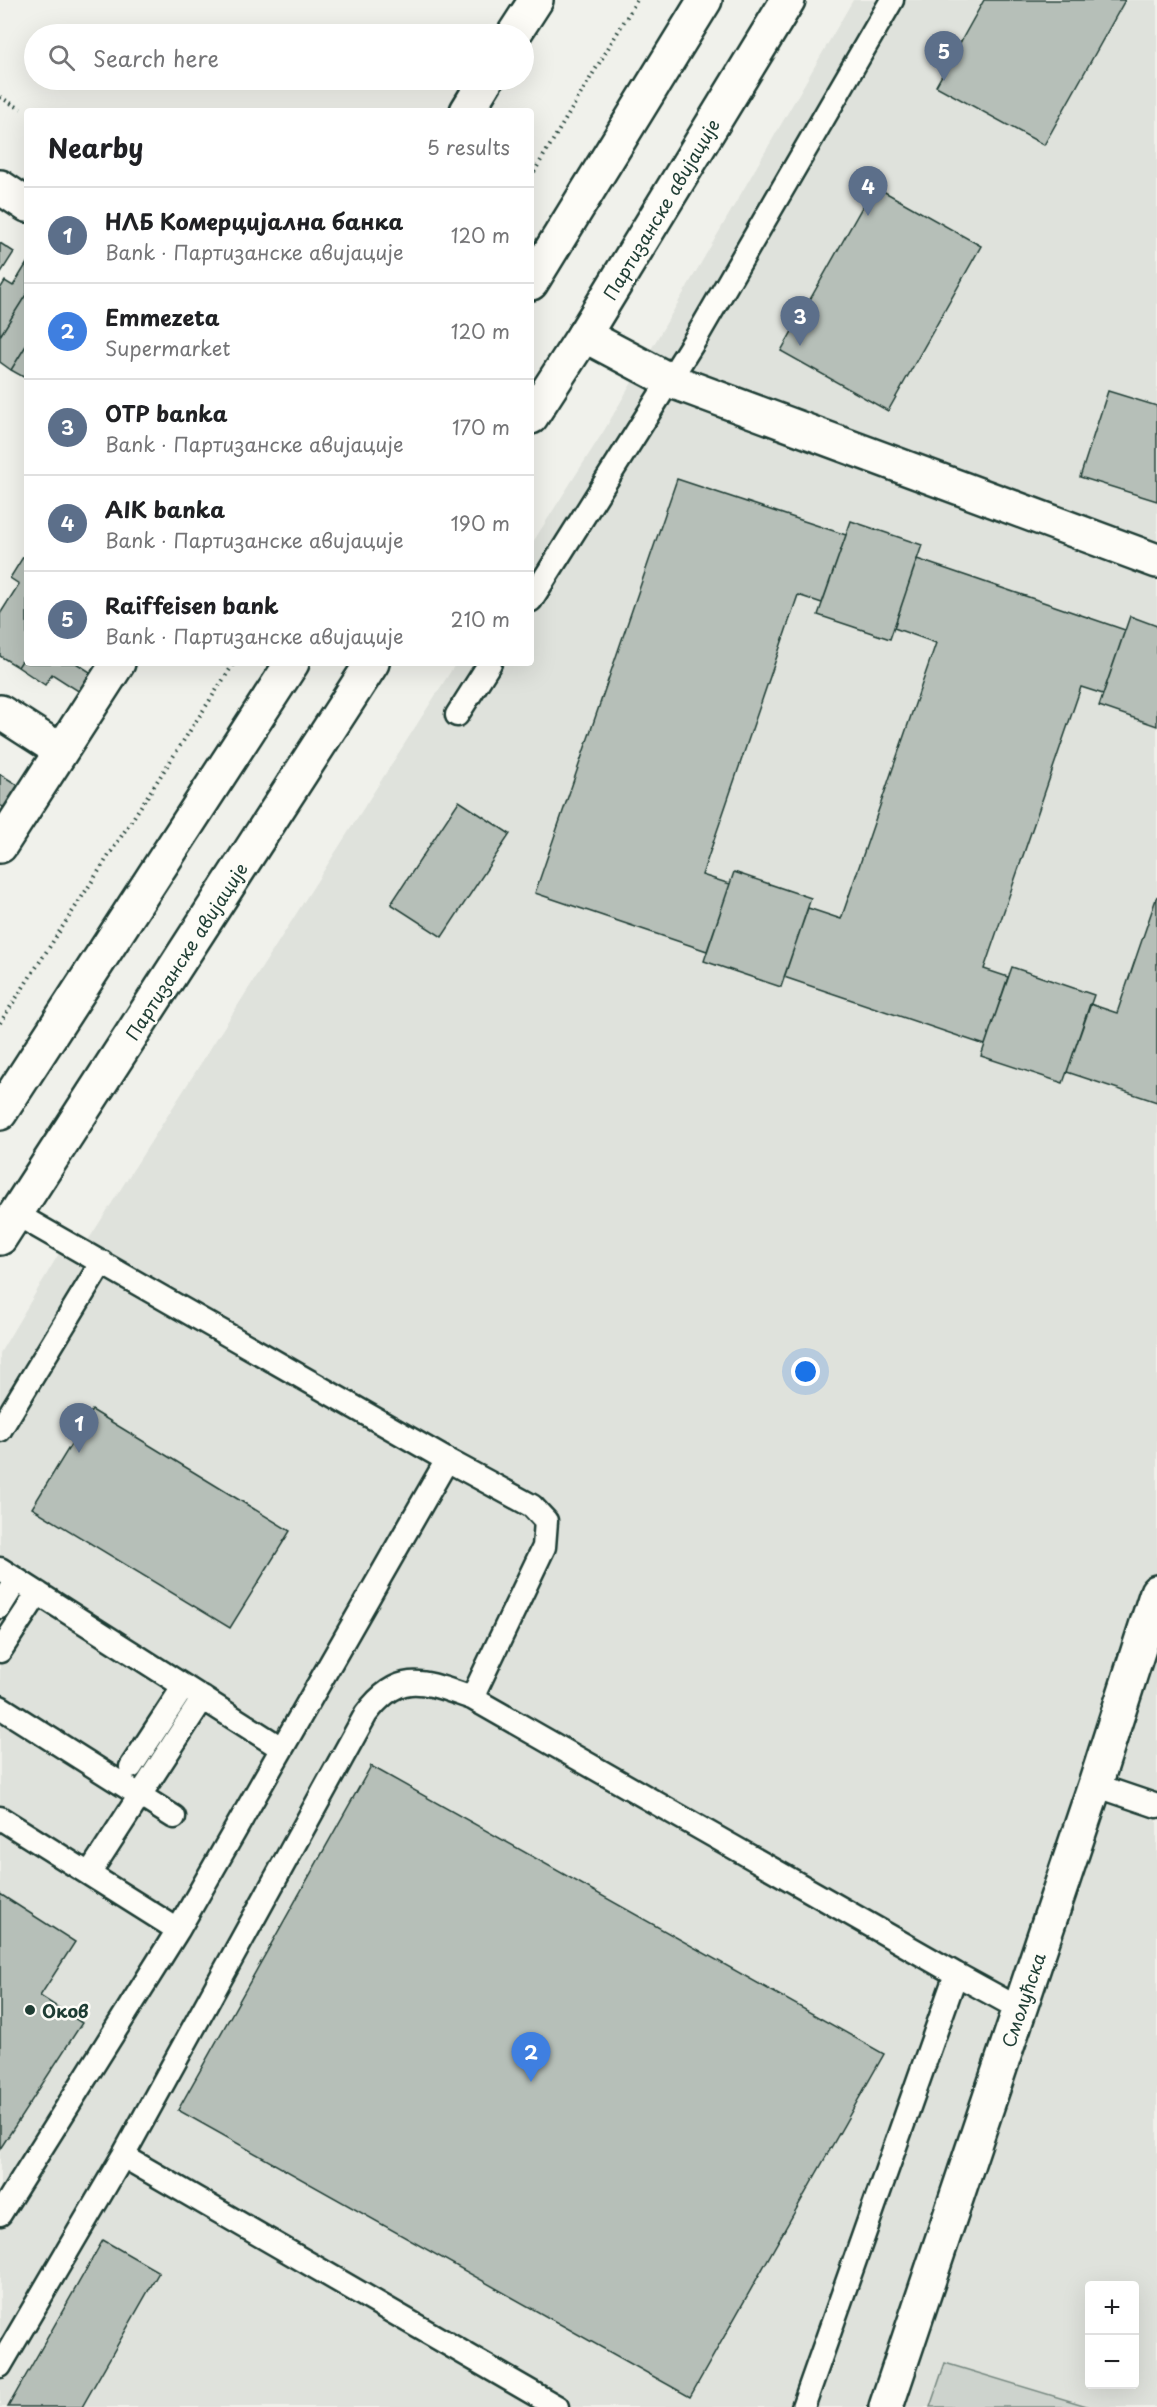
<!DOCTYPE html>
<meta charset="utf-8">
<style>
body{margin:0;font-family:"Playpen Sans",sans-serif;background:#f6f6f6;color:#202124}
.controls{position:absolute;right:18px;bottom:18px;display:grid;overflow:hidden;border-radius:6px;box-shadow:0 6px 24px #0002}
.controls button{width:54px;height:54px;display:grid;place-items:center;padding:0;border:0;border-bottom:2px solid #e0e0e0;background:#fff;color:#202124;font:30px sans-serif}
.you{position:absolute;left:806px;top:1372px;width:21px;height:21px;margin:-15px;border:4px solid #fff;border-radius:50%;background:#1a73e8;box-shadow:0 0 0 9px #1a73e833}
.badge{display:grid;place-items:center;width:39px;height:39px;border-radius:50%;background:#1f3d34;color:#fff;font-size:20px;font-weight:700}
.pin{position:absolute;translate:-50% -50px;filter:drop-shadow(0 2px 3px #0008)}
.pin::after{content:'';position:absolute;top:32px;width:21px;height:18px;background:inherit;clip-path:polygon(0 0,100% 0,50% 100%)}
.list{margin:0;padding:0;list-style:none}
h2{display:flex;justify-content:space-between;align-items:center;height:78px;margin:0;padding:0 24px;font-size:26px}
h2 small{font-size:20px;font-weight:400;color:#757577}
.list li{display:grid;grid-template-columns:39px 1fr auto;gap:18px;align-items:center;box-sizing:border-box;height:96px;padding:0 24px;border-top:2px solid #e0e0e0}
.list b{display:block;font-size:22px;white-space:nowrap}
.list p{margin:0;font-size:20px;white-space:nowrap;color:#757577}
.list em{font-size:20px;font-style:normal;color:#757577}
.icon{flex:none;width:33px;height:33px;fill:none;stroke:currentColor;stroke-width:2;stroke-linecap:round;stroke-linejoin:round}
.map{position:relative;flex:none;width:1157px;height:2407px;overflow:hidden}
.search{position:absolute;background:#fff;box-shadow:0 6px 24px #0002;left:24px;top:24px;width:510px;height:66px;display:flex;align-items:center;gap:15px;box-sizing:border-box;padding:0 21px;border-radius:33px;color:#757577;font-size:22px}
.panel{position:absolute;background:#fff;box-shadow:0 6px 24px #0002;left:24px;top:108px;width:510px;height:558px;border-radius:6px}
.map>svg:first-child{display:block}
.built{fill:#dfe2dc;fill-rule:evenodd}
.green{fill:#cdd3cd;stroke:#768880;stroke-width:1.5}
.building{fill:#b6bfb8;stroke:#1f3d34;stroke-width:1.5}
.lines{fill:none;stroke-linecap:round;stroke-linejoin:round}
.service-casing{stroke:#1f3d34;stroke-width:27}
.minor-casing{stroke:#1f3d34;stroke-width:38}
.secondary-casing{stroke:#1f3d34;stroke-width:38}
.path{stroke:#1f3d34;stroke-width:4;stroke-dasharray:1.5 4.5;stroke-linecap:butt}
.service{stroke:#fdfcf7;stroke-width:22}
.minor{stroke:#fdfcf7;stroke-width:33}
.secondary{stroke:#fdfcf7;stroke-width:33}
.poi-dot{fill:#1f3d34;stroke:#fdfcf7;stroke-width:2}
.labels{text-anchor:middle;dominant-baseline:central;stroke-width:5;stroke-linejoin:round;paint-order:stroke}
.street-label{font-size:18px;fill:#1f3d34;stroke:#fdfcf7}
.poi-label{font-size:18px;font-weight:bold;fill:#1f3d34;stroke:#fdfcf7;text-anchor:start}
</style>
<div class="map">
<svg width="1157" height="2407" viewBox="0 0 1157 2407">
<rect width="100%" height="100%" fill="#f0f1eb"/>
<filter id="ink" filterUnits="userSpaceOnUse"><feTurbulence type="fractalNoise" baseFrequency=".0167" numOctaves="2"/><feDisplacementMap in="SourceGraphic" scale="12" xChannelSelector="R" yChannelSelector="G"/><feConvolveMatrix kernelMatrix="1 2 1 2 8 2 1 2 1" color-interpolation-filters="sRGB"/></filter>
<g filter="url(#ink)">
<path class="built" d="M853 0H1157V2407H0V1353L64 1245 80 1253 456 663H531V545L605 429ZM1090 2286H1134V2384H1090Z"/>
<path class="green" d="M945 2363 1090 2407H930Z"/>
<path class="building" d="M984 0H1125L1044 145 936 86Z
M874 186 981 246 888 411 781 351Z
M0 243 14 252 0 274Z
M27 263V293L0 336V289L5 281 13 286Z
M27 293V344L11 370 0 362V336Z
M27 344V379L11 370Z
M1108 391 1157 406V501L1080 477Z
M677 479 846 535 822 603 798 595 702 875 730 884 707 951 535 893Z
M851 521 922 545 890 639 818 615Z
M23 557 27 560V653L18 667 0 656V614L19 584 10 578Z
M917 559 1125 630 1103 694 1081 687 984 969 1008 977 985 1045 784 977 808 908 841 919 936 643 894 628Z
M1130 616 1157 626V726L1099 706Z
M27 653V663H76L98 677 86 696 52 674 45 685 18 667Z
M0 774 24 789 9 811 0 805Z
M459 801 510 834 442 937 391 904Z
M734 872 811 898 781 987 704 961Z
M1157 896V1102L1067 1072 1090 1004 1117 1013Z
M1012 967 1094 995 1063 1083 981 1056Z
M92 1410 290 1531 230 1628 32 1508Z
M371 1766 884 2054 690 2397 178 2110Z
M0 1894 75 1942 40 1996 82 2023 0 2149Z
M103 2240 159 2272 82 2407H8Z"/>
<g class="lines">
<g class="service-casing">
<path id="service" d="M531 600 696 338 892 0
M457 715 490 663
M16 1214 447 1460 532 1506 546 1521 544 1547 472 1698
M0 1430 102 1262
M0 1569 281 1748
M0 1607 17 1580
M0 1651 38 1593
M0 1707 174 1817
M131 1767 184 1686
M1095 1785 1157 1806
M0 1818 178 1930
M89 1874 203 1698
M956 1974 1020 2009
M123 2156 557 2407
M0 2214 178 1930 447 1460
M0 2366 123 2156 366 1714C400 1668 425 1682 472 1698L956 1974 803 2407"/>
</g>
<g class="minor-casing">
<path id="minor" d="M514 34 536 0
M467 111 486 80
M0 187 27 205
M584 335 669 380 1157 561
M0 712 61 751
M0 846 118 663
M886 2407 1095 1785 1157 1592"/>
</g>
<g class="secondary-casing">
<path id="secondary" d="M531 283 705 0
M531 417 584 335 788 0
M0 1113 292 663
M0 1238 372 663"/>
</g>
<path class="path" d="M0 97 21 109
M531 177 637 0
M0 1023 234 663"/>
<use href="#service" class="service"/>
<use href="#minor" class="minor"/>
<use href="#secondary" class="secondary"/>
</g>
</g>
<circle class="poi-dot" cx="30" cy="2010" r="6"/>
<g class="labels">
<g class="street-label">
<text transform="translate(661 209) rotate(-59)">Партизанске авијације</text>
<text transform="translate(186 951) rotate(-57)">Партизанске авијације</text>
<text transform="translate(1023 2000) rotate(-71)">Смолућска</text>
</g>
<g class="poi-label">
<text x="42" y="2010">Оков</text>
</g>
</g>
</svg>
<div class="controls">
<button>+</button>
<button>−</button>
</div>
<div class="you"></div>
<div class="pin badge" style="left:79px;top:1453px;background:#5c6f8a">1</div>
<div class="pin badge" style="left:531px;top:2082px;background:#3f7fe0">2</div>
<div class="pin badge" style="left:800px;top:346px;background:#5c6f8a">3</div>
<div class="pin badge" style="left:868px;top:216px;background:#5c6f8a">4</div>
<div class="pin badge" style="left:944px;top:81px;background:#5c6f8a">5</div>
<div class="search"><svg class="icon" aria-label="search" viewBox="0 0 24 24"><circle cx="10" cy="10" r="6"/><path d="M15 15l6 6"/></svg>Search here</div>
<section class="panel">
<h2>Nearby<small>5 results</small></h2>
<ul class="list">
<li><span class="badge" style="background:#5c6f8a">1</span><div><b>НЛБ Комерцијална банка</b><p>Bank · Партизанске авијације</p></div><em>120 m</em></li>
<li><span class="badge" style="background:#3f7fe0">2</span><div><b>Emmezeta</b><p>Supermarket</p></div><em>120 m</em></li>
<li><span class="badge" style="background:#5c6f8a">3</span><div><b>OTP banka</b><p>Bank · Партизанске авијације</p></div><em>170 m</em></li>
<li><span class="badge" style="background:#5c6f8a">4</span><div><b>AIK banka</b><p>Bank · Партизанске авијације</p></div><em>190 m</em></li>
<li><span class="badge" style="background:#5c6f8a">5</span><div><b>Raiffeisen bank</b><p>Bank · Партизанске авијације</p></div><em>210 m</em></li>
</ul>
</section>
</div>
